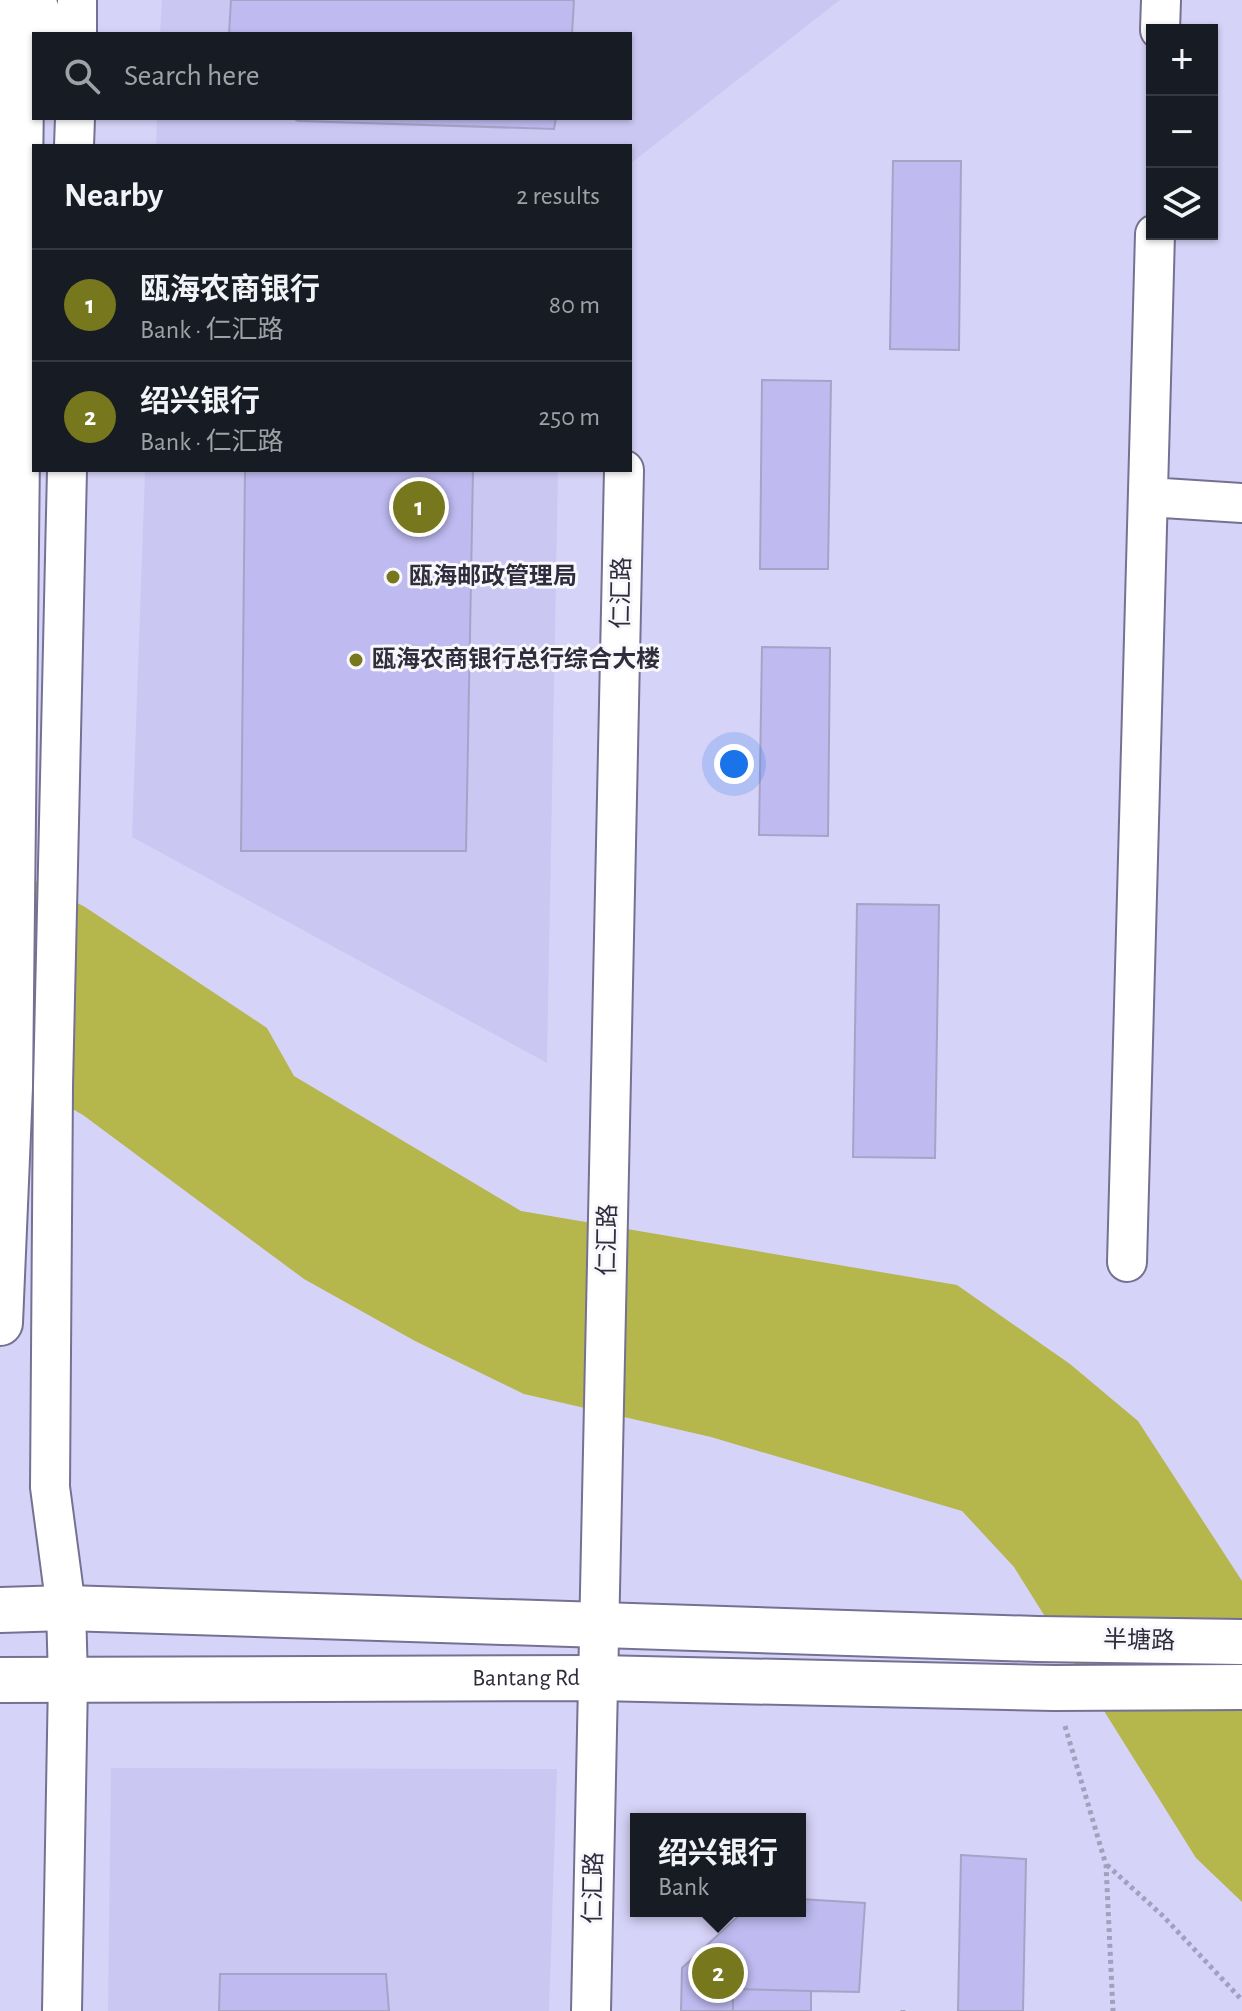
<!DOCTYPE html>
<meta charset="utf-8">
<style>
body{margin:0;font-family:"Alegreya Sans","Noto Sans SC",sans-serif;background:#20242c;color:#f1f3f6}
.controls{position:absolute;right:24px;top:24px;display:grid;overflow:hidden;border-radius:0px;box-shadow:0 2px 6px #0004}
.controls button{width:72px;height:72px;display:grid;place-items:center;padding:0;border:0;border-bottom:2px solid #363941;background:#171b24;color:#f1f3f6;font:40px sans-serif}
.you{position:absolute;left:734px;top:764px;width:28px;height:28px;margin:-20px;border:6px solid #fff;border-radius:50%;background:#1a73e8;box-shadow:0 0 0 12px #1a73e833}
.badge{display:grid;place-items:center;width:52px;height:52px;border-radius:50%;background:#77771d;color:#fff;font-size:26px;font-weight:700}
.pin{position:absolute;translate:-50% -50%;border:4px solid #fff;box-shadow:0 2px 8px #0006}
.popup{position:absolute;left:630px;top:1813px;width:176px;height:104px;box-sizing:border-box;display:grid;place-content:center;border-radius:0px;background:#171b24;filter:drop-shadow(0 2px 6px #0005);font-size:26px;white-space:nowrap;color:#9ea1a6}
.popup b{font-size:30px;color:#f1f3f6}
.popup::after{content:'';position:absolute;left:50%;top:100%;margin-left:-16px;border:16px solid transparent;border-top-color:#171b24}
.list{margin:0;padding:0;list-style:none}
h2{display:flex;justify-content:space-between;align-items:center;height:104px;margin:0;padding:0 32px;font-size:34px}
h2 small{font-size:26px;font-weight:400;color:#9ea1a6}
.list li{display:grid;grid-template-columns:52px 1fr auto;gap:24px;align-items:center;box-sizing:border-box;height:112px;padding:0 32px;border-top:2px solid #363941}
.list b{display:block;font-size:30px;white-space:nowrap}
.list p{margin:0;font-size:26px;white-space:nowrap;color:#9ea1a6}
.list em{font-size:26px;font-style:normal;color:#9ea1a6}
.icon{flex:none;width:44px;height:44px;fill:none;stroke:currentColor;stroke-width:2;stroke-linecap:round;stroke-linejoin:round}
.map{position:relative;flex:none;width:1242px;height:2011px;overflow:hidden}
.search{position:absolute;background:#171b24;box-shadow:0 2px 6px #0004;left:32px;top:32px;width:600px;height:88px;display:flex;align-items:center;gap:20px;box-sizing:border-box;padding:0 28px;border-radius:0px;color:#9ea1a6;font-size:30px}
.panel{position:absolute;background:#171b24;box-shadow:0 2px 6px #0004;left:32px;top:144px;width:600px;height:328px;border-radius:0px}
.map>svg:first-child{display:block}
.built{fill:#cbc7f3}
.water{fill:#b5b64c}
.building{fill:#bfbaf0;stroke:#a7a3c7;stroke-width:2}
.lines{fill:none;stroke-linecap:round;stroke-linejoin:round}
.minor-casing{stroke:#747192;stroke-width:42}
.major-casing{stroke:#747192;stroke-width:48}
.path{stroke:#a3a0be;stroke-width:5;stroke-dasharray:4 4;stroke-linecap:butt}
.minor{stroke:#fff;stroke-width:38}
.major{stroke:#fff;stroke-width:44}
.poi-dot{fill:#77771d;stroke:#f8f8fc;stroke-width:3}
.labels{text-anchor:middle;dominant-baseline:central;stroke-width:6;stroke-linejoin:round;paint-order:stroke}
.poi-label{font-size:24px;font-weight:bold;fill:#2f2d3c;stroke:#f8f8fc;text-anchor:start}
.street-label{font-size:24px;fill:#2f2d3c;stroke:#f8f8fc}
</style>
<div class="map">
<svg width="1242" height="2011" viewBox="0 0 1242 2011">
<rect width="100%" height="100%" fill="#d6d3f8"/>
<path class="built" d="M162 0H840L630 164V146H156L157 118H630V34H160Z
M145 470H558L547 1063 132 837Z
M111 1768 557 1769 549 2011H108Z"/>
<path class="water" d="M0 863 85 907 267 1028 294 1076 521 1211 957 1285 1070 1364 1138 1421 1242 1581V1902L1196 1858 1014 1567 962 1511 711 1437 524 1394 415 1341 304 1279 83 1115 0 1067Z"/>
<path class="building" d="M231 0H574L572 34H229Z
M293 118H556L554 129 298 121Z
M893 161H961L959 350 890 349Z
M762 380 831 381 828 569H760Z
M245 470H473L466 851H241Z
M762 647 830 648 828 836 759 835Z
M857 904 939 905 935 1158 853 1157Z
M961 1855 1026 1859 1023 2011H958Z
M800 1899 865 1903 859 1992 811 1991V2011H681L682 1968 744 1911H800Z
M220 1974H386L389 2011H219Z
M733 1989 811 1991V2011H733Z"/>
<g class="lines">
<g class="minor-casing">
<path id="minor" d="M36 0 49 34
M1160 30 1161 0
M77 34V0
M74 146 75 118
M1148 497 1242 503
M1127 1262 1155 234
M62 2011 68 1680 66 1608 50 1487 53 1086 67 470
M591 2011 624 470"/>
</g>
<g class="major-casing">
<g id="major">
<path d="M0 1323 10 1087 22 0"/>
<path d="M0 1610 66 1608 1037 1639 1242 1642"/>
<path id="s1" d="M0 1680 598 1678 1054 1688 1242 1687"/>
</g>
</g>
<path class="path" d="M1065 1726 1106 1865 1113 2011
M1107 1865 1163 1916 1242 2000
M903 2011V2010"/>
<use href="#minor" class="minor"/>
<use href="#major" class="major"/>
</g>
<g class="poi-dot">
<circle cx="393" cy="577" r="8"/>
<circle cx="356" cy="660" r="8"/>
</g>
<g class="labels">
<g class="poi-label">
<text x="409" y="577">瓯海邮政管理局</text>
<text x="372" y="660">瓯海农商银行总行综合大楼</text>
</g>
<g class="street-label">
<text transform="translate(622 593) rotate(-89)">仁汇路</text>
<text transform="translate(608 1240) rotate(-89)">仁汇路</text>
<text transform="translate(1139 1641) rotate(1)">半塘路</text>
<text stroke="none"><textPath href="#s1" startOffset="526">Bantang Rd</textPath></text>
<text transform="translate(594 1888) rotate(-89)">仁汇路</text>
</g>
</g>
</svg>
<div class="controls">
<button>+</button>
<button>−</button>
<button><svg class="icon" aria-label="layers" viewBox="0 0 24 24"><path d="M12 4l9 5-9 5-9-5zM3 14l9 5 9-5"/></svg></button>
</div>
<div class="you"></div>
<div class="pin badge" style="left:419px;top:507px">1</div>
<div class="pin badge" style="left:718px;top:1973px">2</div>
<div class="popup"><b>绍兴银行</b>Bank</div>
<div class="search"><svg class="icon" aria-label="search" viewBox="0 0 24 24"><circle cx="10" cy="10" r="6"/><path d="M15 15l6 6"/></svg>Search here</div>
<section class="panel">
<h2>Nearby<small>2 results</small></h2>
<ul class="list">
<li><span class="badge">1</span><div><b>瓯海农商银行</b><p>Bank · 仁汇路</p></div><em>80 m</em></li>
<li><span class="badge">2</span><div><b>绍兴银行</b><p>Bank · 仁汇路</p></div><em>250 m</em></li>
</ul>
</section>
</div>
